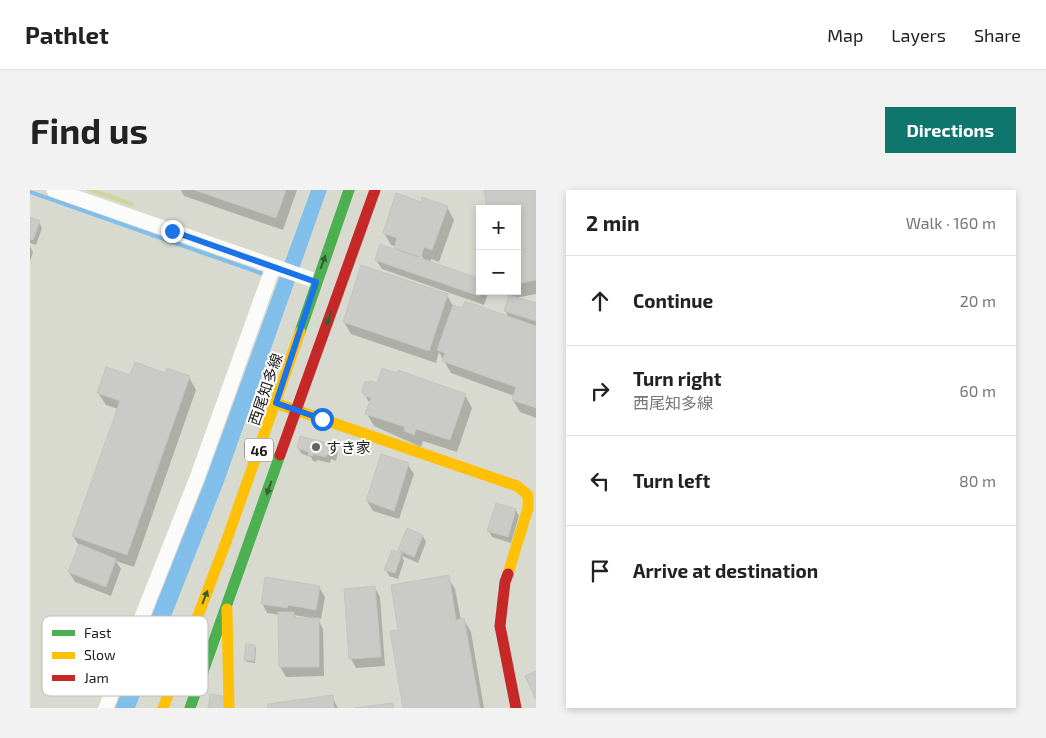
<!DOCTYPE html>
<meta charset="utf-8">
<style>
body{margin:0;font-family:"Exo 2","Noto Sans JP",sans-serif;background:#f2f2f2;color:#222}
.controls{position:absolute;right:15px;top:15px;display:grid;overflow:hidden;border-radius:0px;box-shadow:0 2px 8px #0003}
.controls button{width:45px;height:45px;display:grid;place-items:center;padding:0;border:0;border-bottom:1px solid #e0e0e0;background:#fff;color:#222;font:25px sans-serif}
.stop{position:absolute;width:15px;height:15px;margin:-11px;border:4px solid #1a73e8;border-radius:50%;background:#fff}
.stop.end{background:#1a73e8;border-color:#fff;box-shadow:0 1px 5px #0008}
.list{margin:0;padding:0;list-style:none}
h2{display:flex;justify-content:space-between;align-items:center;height:65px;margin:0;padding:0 20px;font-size:21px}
h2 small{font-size:16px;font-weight:400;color:#767676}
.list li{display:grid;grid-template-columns:32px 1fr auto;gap:15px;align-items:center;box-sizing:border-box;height:90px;padding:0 20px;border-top:1px solid #e0e0e0}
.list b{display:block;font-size:19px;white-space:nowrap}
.list p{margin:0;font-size:16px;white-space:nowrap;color:#767676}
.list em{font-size:16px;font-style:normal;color:#767676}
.icon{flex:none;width:28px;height:28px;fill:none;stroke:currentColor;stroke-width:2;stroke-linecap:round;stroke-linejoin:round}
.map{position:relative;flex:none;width:506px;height:518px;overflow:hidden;border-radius:0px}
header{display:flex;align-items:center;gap:30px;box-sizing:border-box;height:70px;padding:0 25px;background:#fff;border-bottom:1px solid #e0e0e0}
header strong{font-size:24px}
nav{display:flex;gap:28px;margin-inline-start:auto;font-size:18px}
.intro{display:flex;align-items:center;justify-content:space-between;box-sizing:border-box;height:120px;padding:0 30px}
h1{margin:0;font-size:35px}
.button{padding:12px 22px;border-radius:0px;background:#0f766e;color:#fff;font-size:18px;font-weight:700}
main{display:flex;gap:30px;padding:0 30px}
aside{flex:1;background:#fff;border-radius:0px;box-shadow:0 2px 8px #0003}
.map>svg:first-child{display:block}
.built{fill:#d9dacf;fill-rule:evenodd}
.green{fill:#d1d39a}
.water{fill:#82beea}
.shadow{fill:#0003;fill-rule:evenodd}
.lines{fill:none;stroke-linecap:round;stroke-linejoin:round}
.stream{stroke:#82beea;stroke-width:4}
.building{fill:#cacac7;stroke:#c4c4c1}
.street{stroke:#fbfbfa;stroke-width:15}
.fast{stroke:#4caf50;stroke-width:11}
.slow{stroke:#ffc107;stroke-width:11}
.jam{stroke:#c62828;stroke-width:11}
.oneway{fill:#346034}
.route{stroke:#1a73e8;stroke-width:6}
.poi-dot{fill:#646461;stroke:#fff;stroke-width:2}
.labels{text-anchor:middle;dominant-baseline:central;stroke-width:4;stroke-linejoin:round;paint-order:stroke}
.shield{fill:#fff;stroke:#636361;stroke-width:1}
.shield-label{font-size:14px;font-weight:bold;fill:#20201d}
.street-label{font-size:15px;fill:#20201d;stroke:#fff}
.poi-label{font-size:15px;fill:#20201d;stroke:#fff;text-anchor:start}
.key{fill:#fff;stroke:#bcbcbb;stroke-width:1}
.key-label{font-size:14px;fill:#20201d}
</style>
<header>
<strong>Pathlet</strong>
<nav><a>Map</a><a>Layers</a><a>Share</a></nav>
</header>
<div class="intro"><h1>Find us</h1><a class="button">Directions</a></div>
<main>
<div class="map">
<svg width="506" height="518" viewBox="0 0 506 518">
<rect width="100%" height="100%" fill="#e3e3df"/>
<path class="built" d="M0 0H506V518H0ZM450 19H487V101H450Z"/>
<path class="green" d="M55 0H68L104 13 103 17Z"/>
<path class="water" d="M281 0H297L194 292 105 518H85L175 291Z"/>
<path class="shadow" d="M151 0H267L253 40 154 6Z
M455 0H506V104L485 108 506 115V228L490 222 483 210 484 206 421 183 409 162 406 173 321 144 314 132 417 105 423 116 433 119 479 128 475 121 479 108 475 101H487V19Z
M391 13 417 17 424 30 409 72 401 69 400 73 450 101H459L454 115 352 79 346 70 367 62 366 57 361 55 354 43ZM389 61 394 70H391L387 63Z
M0 29 9 32 12 38 6 55 0 53Z
M0 56 3 62 0 72Z
M136 184 159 187 166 200 104 377 86 371 91 379 81 406 45 392 39 382 49 356 43 346 88 219 76 215 68 203 101 187Z
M333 202 435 205 442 218 427 262 393 251 391 257 344 236 337 224 340 214Z
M304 256 308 262 306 271 301 269 300 273 287 270 286 272 283 271 281 267 272 264 268 258Z
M378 275 384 284 369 329 343 321 337 311Z
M486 320 489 326 481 353 462 347 459 341Z
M393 346 396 352 388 373 372 366 374 371 368 389 359 386 356 380 362 361 372 365 369 360Z
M418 387 425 399 431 430H434L441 442 454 518H375L370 441Z
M289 397 295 407 291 429H288L293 439 294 486 256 487 250 477V425L237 423 232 413ZM264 425 281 428V429H267Z
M345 398 350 407 355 476 326 478 321 469Z
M225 456 226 459 225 473 217 472 215 469Z
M302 507 308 518H240Z"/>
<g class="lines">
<path class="stream" d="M0 2 236 85"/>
</g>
<path class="building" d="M164 0H256L246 28Z
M454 0H506V90L487 94V19H457Z
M366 3 391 12 392 7 418 16 402 60 394 57 391 67 364 58 367 48 353 43Z
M0 27 10 31 3 50 0 49Z
M350 54 450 89 451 101 449 106 345 70Z
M331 75 418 104 399 161 313 132Z
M479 105 506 113V131L474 121Z
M435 111 506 136V218L482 210 486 197 412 171 415 163 407 160 423 115 432 118Z
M105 172 135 183 137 178 160 186 97 365 42 346 90 211 67 203 76 177 100 185Z
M352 178 367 183 368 180 436 204 420 250 386 239 384 245 374 241 375 237 335 224 341 208 335 206 332 202 333 197 335 192 341 191 347 193Z
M270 246 305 255 303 265 297 264 296 267 283 264V266L278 265 279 262 267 258Z
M351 264 379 273 364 321 336 311Z
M466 313 486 319 478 347 457 341Z
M377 338 393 345 384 367 368 360Z
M49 354 86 369 76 397 38 382Z
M362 360 372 363 365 383 354 380Z
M419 385 426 430 434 428 450 518H373L360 441 368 440 361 395Z
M235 387 290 396 286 420 258 415 257 418 231 414Z
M345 396 351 467 319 469 314 399Z
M248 422H264V428H289V477H249Z
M216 454 225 455 224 471 214 470Z
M506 481V510L495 486Z
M180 504 197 507 195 518H178Z
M303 505 304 518H238V514Z
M363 513 364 518H324Z"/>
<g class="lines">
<path class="street" d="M24 0 286 91
M76 518 167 288 243 77"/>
<path class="fast" d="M270 142 319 0
M160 518 250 265"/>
<path class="slow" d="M251 215 487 296 498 305V318L478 384
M197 419 199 518
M133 518 196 352 270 142"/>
<path class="jam" d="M250 265 345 0
M478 384 475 392 470 436 486 518"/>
</g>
<defs><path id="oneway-solid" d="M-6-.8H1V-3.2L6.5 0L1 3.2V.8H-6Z" transform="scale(1.25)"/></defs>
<g class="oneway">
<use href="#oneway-solid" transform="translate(293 72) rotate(-70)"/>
<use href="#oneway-solid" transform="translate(299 128) rotate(110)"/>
<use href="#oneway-solid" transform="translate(239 298) rotate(109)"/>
<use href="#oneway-solid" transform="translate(175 407) rotate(-69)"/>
</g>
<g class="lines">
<path class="route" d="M142 41 286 92 246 213 292 229"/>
</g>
<circle class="poi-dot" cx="286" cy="257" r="5"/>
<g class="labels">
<rect class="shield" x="215" y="248.5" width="28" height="23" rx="4"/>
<g class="shield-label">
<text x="229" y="260">46</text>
</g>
<g class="street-label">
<text transform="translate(235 199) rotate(-71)">西尾知多線</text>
</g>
<g class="poi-label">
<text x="296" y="257">すき家</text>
</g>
</g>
<rect x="12" y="426" width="166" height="80" rx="8" class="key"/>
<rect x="22" y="440" width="23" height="6" fill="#4caf50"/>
<rect x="22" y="462" width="23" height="7" fill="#ffc107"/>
<rect x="22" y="485" width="23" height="6" fill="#c62828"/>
<g class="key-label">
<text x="54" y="448">Fast</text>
<text x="54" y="470">Slow</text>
<text x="54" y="493">Jam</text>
</g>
</svg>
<div class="controls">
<button>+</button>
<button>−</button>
</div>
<div class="stop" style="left:292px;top:229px"></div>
<div class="stop end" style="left:142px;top:41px"></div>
</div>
<aside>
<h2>2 min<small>Walk · 160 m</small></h2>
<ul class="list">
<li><svg class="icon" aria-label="ahead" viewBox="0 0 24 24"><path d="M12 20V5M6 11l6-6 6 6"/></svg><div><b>Continue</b></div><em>20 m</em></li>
<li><svg class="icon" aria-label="right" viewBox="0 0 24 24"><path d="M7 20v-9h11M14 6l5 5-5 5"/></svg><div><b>Turn right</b><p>西尾知多線</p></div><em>60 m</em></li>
<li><svg class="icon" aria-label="left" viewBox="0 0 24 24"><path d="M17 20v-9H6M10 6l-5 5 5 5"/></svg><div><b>Turn left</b></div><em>80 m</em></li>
<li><svg class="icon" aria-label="arrive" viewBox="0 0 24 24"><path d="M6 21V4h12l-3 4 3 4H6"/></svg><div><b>Arrive at destination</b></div></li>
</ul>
</aside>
</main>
